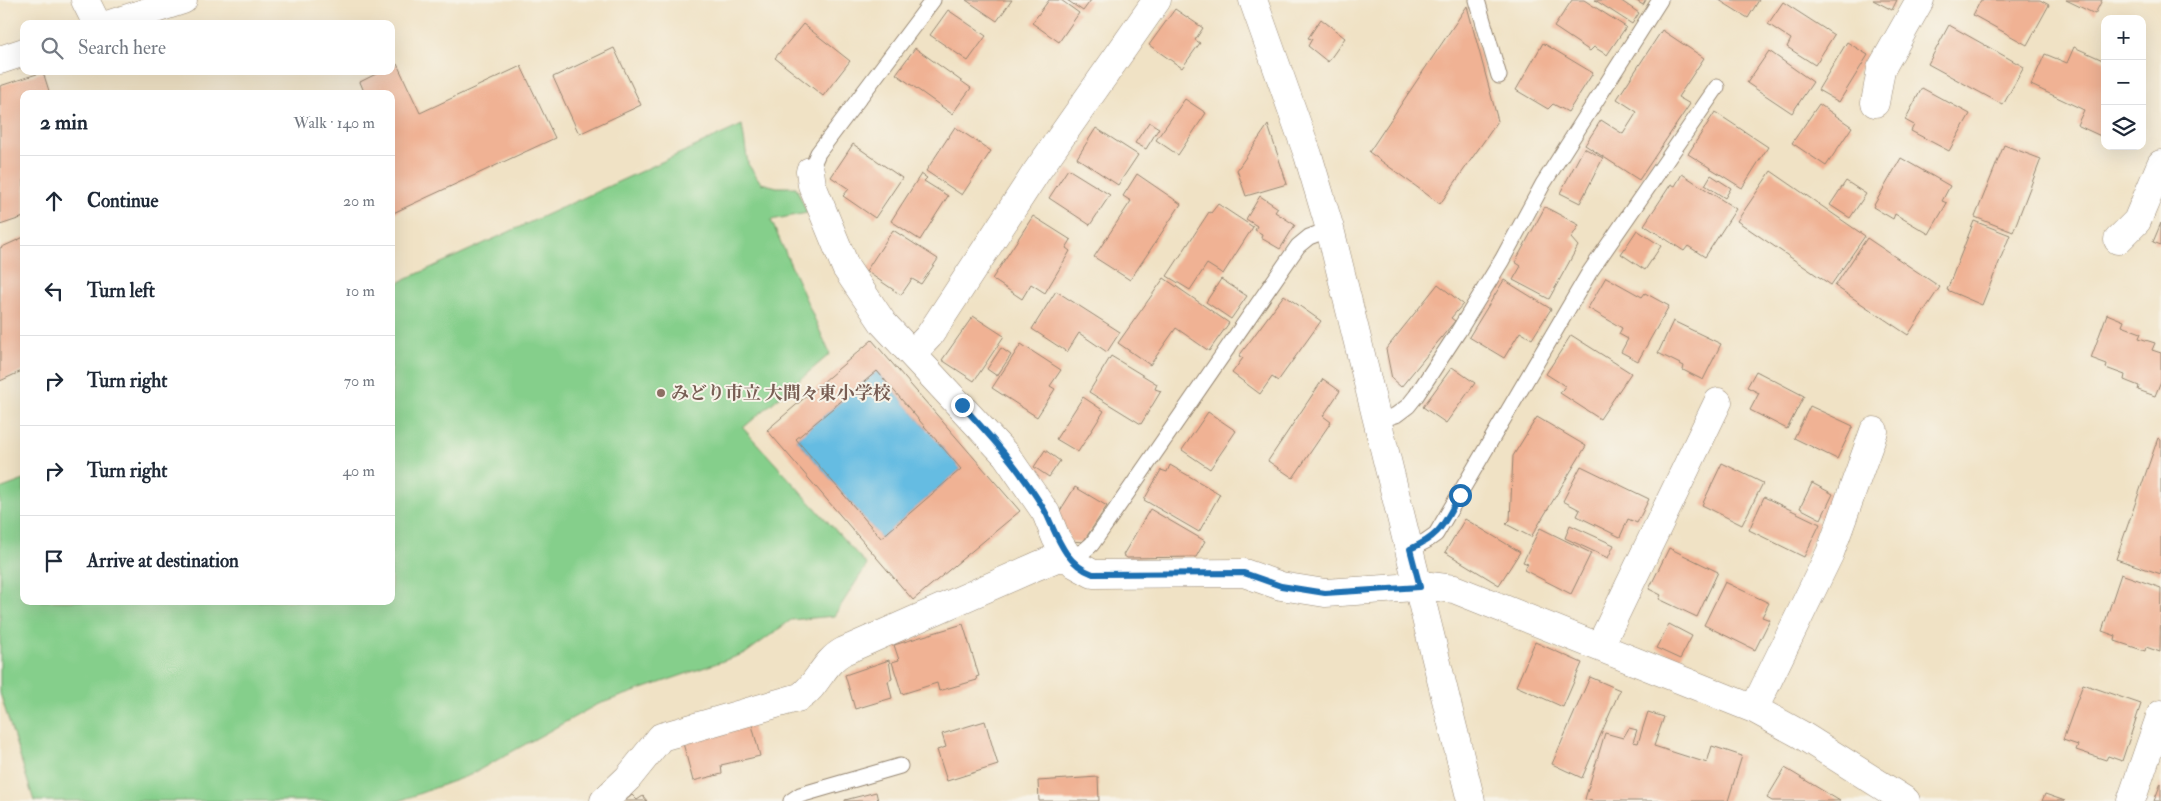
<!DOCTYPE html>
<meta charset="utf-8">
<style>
body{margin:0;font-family:"IM FELL Double Pica","Noto Serif JP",serif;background:#f2f2f3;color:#1f2937}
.controls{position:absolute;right:15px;top:15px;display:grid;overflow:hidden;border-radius:10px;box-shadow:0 5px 20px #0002}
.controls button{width:45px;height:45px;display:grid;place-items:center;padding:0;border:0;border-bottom:1px solid #e0e1e3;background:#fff;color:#1f2937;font:25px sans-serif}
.stop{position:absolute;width:15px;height:15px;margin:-11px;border:4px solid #1f6fb2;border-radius:50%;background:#fff}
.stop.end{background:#1f6fb2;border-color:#fff;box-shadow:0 1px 5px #0008}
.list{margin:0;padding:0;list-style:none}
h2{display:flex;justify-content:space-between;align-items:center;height:65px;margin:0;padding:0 20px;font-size:21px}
h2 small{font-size:16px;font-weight:400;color:#747a83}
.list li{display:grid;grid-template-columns:32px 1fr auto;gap:15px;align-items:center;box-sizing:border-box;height:90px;padding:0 20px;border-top:1px solid #e0e1e3}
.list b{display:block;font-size:19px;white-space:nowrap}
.list em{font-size:16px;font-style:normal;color:#747a83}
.icon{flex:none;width:28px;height:28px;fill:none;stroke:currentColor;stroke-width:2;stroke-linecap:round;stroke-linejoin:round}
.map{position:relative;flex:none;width:2161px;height:801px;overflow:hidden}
.search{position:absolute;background:#fff;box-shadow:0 5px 20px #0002;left:20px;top:20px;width:375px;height:55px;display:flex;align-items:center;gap:12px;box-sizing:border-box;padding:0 18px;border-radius:10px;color:#747a83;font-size:19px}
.panel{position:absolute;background:#fff;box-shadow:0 5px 20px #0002;left:20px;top:90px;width:375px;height:515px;border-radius:10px}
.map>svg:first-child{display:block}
.green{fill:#85cf8b;stroke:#607c54}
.water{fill:#65bce2;stroke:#507380}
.building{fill:#f0b294;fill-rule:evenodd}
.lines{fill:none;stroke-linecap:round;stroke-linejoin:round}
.service-casing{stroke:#968672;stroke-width:17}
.minor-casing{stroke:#968672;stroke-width:29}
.tertiary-casing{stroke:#968672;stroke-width:29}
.service{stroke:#fff;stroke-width:15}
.minor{stroke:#fff;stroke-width:28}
.tertiary{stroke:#fff;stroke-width:28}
.route{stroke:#1f6fb2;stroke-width:6}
.education-dot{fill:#8d6e63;stroke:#f7f3e8;stroke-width:2}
.labels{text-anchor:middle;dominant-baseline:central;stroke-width:4;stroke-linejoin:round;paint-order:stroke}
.education-label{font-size:18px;font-weight:bold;fill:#785e54;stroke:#f7f3e8;text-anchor:start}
</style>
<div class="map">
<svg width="2161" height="801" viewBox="0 0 2161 801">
<rect width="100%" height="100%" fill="#f7f3e8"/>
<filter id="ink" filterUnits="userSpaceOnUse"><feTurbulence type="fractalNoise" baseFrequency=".02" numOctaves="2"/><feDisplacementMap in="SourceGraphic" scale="10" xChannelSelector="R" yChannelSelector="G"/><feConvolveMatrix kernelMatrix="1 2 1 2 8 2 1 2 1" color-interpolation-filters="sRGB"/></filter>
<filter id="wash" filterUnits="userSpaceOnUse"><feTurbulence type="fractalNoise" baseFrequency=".0096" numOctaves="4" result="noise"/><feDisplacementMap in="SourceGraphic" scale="20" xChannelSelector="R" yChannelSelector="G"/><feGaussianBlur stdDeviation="1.12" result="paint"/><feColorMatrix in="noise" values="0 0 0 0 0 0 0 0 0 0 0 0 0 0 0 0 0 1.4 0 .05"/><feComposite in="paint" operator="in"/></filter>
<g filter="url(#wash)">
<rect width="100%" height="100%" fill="#f0e2c5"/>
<path class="green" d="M742 125 748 164 761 183 777 187H796L807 213 771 220 830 354 743 428 867 565 834 616 791 620 746 653 596 705 470 775 399 801H34L0 693V489L24 480V601H391V286Z"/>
<path class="water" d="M877 371 961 469 881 538 796 439Z"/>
<g id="blocks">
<path class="building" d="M966 0H1012L997 21Z
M1049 0H1061L1079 13 1059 42 1032 23Z
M1067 0H1091L1083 11Z
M1572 0H1584L1626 27 1607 55 1594 47 1590 51 1554 27Z
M1595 0H1620L1639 13 1632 24Z
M1635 0H1646L1643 5Z
M1719 0H1759L1748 18Z
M1873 0H1897L1892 10Z
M1981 0H2040L2049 5 2027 45 1973 15Z
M2066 0H2102L2095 14Z
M1783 2 1834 35 1815 65 1787 47 1791 39 1768 24Z
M1467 6 1498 121 1440 204 1369 152Z
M1175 9 1203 28 1195 40 1200 43 1182 68 1149 45Z
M948 10 986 36 968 61 930 35Z
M1321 19 1345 38 1328 62 1308 46 1312 39 1308 38Z
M803 24 850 61 823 96 775 58Z
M1949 25 2024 67 2003 105 1928 64Z
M1662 30 1704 58 1678 97 1690 104 1639 180 1585 145 1601 120 1623 134 1637 112 1617 99Z
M1847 42 1868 55 1839 102 1818 90Z
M1543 43 1593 73 1568 112 1553 104 1548 109 1516 90Z
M2074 47 2105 61V138L2077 125 2084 110 2031 85 2045 54 2067 63Z
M614 48 641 105 579 134 553 77Z
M915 48 971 88 952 114 896 74Z
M1769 51 1813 82 1792 113 1747 83Z
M397 64 420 113 521 66 555 138 391 214V94H365L360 82 382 71H391V67Z
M43 72 50 94H24V217L0 225V86Z
M1922 88 1970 114 1949 151 1911 131 1914 125 1905 120Z
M1185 99 1206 113 1178 155 1156 140Z
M1819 104 1852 127 1826 166 1792 143Z
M1715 112 1768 147 1742 188 1688 154Z
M1149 122 1159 128 1146 149 1135 143Z
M1268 125 1287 184 1246 196 1237 170Z
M955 127 991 151 962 195 926 171Z
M1096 128 1138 155 1118 185 1077 158Z
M853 144 902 178 875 218 843 196 849 189 831 177Z
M2004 145 2041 159 2013 232 1975 217Z
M1584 148 1603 158 1580 203 1560 193Z
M1901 158 1950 186 1942 201 1947 203 1929 234 1895 214 1893 219 1873 207Z
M1068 169 1110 195 1090 225 1049 198Z
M1771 171 1865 236 1831 285 1737 221Z
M921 174 927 178 924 181 948 196 920 240 891 221Z
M1137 174 1181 204 1130 280 1094 257 1131 201 1123 196Z
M1682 174 1736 209 1705 257 1688 246 1684 251 1644 225 1671 184 1675 186Z
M1711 175 1731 188 1725 198 1705 185Z
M1846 181 1866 194 1850 218 1830 205Z
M1260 196 1278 208 1275 212 1295 225 1280 249 1261 238 1262 234 1255 230 1257 226 1246 219Z
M1218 204 1253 227 1223 274 1207 264 1190 290 1167 276 1209 212 1211 213Z
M1545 207 1579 225 1571 238 1578 246 1549 299 1513 280 1521 266 1515 262Z
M1033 216 1071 240 1066 248 1070 251 1045 293 1031 284 1022 299 992 279Z
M1974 221 2010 235 1982 305 1947 290Z
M2161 223V245L2153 242Z
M893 230 938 259 921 284 912 279 901 295 866 271Z
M1637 230 1661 246 1645 270 1621 254Z
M24 237V370L0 381V248Z
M1867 238 1940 287 1908 335 1835 286Z
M1606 277 1642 297 1645 293 1669 306 1638 361 1621 352 1628 339 1619 334 1622 328 1588 308Z
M1164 278 1229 323 1209 351 1176 328 1150 365 1118 343Z
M1221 279 1247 296 1231 319 1206 302Z
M1504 280 1551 309 1532 339 1520 332 1504 358 1469 337Z
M1438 284 1463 304 1451 318 1455 321 1401 387 1392 379 1386 349Z
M1056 291 1120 332 1107 352 1079 333 1067 352 1032 329Z
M1284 295 1321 321 1278 381 1272 377 1260 394 1232 373 1243 358 1239 356Z
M2107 314 2124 321 2122 326 2141 333 2139 338 2155 343 2152 350 2161 353V381L2155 396 2138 390 2139 386 2124 380 2125 375 2106 368 2107 364 2091 358Z
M973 316 1004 336 974 381 942 360Z
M1673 321 1721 344 1703 380 1683 370 1684 366 1658 353Z
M1571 335 1631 373 1600 419 1560 393 1565 386 1546 374Z
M872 340 1020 511 913 600 767 430ZM877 371 961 469 881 538 796 439Z
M1021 344 1061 370 1050 386 1055 389 1037 417 992 388Z
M1001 348 1011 355 997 376 987 369Z
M1111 356 1157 384 1155 389 1161 391 1141 424 1089 392Z
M1452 367 1475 383 1446 423 1423 407Z
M1756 371 1804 396 1787 429 1750 410 1759 393 1747 387Z
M1323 379 1340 391 1323 416 1331 422 1293 478 1268 461Z
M1083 397 1104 411 1078 452 1056 439Z
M1810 406 1853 426 1837 459 1794 438Z
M1208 412 1236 431 1210 469 1182 450Z
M1537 417 1586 446 1531 537 1506 524 1510 520 1513 456Z
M2158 438 2161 440V574L2116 559Z
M1045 450 1060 461 1049 477 1034 467Z
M1722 463 1763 483 1742 525 1702 505Z
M1170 465 1220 494 1199 532 1144 500 1161 470 1167 472Z
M1581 466 1649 499 1637 523 1628 519 1620 537 1577 516 1580 510 1563 501Z
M1812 483 1833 494 1821 519 1800 508Z
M1075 487 1107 506 1083 542 1071 541 1058 514Z
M1764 497 1820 524 1804 557 1749 530Z
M1150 509 1205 541 1196 557 1127 558 1123 555Z
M1465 519 1520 552 1499 585 1445 552Z
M1570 525 1614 545 1608 558 1565 538Z
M1540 528 1591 553 1571 594 1524 570 1528 564 1523 562Z
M1669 548 1718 572 1697 617 1659 599 1661 595 1649 589Z
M2121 574 2161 588 2160 652 2146 647 2145 651 2115 641 2116 636 2102 631Z
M1725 582 1769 603 1762 617 1770 620 1755 650 1704 625Z
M963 624 979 676 976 677 977 680 939 691 937 683 902 694 892 662 899 660 894 645Z
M1669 624 1692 636 1680 659 1656 648Z
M1535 642 1582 663 1563 707 1516 686Z
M889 660 892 679 888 681 892 698 855 709 845 675Z
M1590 677 1620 690 1582 778 1552 764Z
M2083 684 2141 704 2122 761 2108 756 2106 760 2076 750 2078 745 2063 740Z
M1648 712 1664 717 1654 746 1707 763 1712 746 1742 756 1728 801H1592L1585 799 1605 733 1623 738 1629 728 1637 730 1633 742 1638 743Z
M985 721 998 765 947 781 937 750 946 747 942 734Z
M752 725 760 756 721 765 722 774 693 781 683 743Z
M1785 768 1840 801H1772L1767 798Z
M1098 777 1099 801H1039L1038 781Z
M2161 783V801H2154Z
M876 792 878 801H845V800Z
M2045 794 2065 801H2042Z
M632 795 637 800 643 796 647 801H625Z"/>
</g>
</g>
<g filter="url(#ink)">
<use href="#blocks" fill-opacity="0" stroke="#968672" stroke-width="1"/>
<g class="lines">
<g class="service-casing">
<path id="service" d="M1477 0 1499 76
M810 171 818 153 933 0
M1378 421 1396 415 1408 406 1416 396 1458 332 1502 260 1543 184 1660 0
M1410 549 1426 541 1436 534 1589 273 1717 87
M1068 557 1084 551 1092 544 1298 246 1309 237 1330 229
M791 801 800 795 900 766"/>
</g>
<g class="minor-casing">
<path id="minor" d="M85 0 97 24
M1875 103 1881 69 1920 0
M810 171 812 185 846 268 883 323 1006 455 1046 513 1056 538 1068 557 1075 564 1093 574 1244 573 1281 586 1325 593 1430 586 1454 589 1754 709 1800 734 1906 801
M2118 240 2137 221 2161 164
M912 354 929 336 1035 174 1157 0
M1600 646 1718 402
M1754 709 1830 553 1874 431
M604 801 628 778 661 737 800 697C818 685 823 662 844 651L1037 566 1054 559 1068 557
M2131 801 2161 714"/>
</g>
<g class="tertiary-casing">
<path id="tertiary" d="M1253 0 1308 155 1330 229 1471 801
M110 24 183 0
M0 60 24 52"/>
</g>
<use href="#service" class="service"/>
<use href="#minor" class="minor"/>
<use href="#tertiary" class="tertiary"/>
</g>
</g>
<g class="lines" filter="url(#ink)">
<path class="route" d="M962 405C983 429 1006 452 1024 479 1032 490 1041 503 1047 515 1058 539 1066 564 1093 574L1244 573 1281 586 1325 593 1420 587 1410 549C1442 535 1443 524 1460 495"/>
</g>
<circle class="education-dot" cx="661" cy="393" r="5"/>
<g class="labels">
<g class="education-label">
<text x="671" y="393">みどり市立 大間々東小学校</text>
</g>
</g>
</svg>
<div class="controls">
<button>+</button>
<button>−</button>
<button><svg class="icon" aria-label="layers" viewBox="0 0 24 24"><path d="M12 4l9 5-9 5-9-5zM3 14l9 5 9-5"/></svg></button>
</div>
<div class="stop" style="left:1460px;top:495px"></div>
<div class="stop end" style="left:962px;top:405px"></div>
<div class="search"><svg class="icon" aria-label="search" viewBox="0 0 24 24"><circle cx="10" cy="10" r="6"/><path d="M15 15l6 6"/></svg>Search here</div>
<section class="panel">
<h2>2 min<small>Walk · 140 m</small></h2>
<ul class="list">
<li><svg class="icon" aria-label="ahead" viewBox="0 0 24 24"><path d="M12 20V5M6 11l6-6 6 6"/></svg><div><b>Continue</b></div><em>20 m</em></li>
<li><svg class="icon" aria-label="left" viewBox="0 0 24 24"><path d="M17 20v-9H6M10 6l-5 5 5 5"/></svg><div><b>Turn left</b></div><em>10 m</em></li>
<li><svg class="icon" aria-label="right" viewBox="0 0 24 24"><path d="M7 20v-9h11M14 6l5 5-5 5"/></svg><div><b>Turn right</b></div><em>70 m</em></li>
<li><svg class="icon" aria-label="right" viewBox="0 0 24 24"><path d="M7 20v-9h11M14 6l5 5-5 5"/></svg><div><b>Turn right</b></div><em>40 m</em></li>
<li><svg class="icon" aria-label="arrive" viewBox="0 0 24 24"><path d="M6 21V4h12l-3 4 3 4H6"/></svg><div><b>Arrive at destination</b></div></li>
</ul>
</section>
</div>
